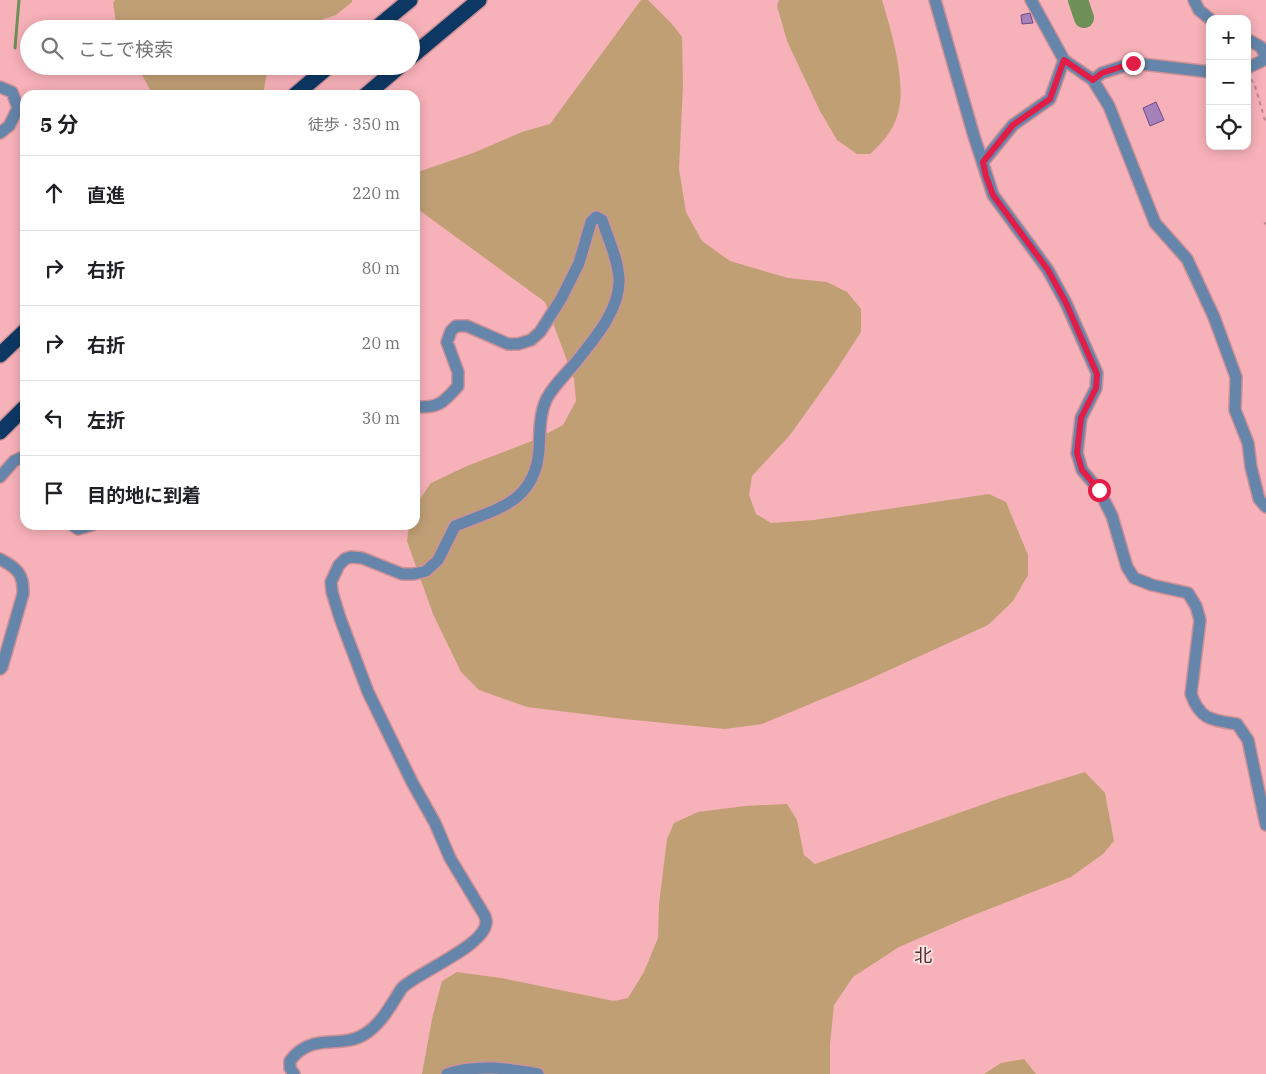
<!DOCTYPE html>
<html lang="ja">
<meta charset="utf-8">
<style>
body{margin:0;font-family:"IBM Plex Serif","Noto Sans JP",serif;background:#f6f6f6;color:#202124}
.controls{position:absolute;right:15px;top:15px;display:grid;overflow:hidden;border-radius:10px;box-shadow:0 2px 12px #0003}
.controls button{width:45px;height:45px;display:grid;place-items:center;padding:0;border:0;border-bottom:1px solid #e0e0e0;background:#fff;color:#202124;font:25px sans-serif}
.stop{position:absolute;width:15px;height:15px;margin:-11px;border:4px solid #e11d48;border-radius:50%;background:#fff}
.stop.end{background:#e11d48;border-color:#fff;box-shadow:0 1px 5px #0008}
.list{margin:0;padding:0;list-style:none}
h2{display:flex;justify-content:space-between;align-items:center;height:65px;margin:0;padding:0 20px;font-size:21px}
h2 small{font-size:16px;font-weight:400;color:#757577}
.list li{display:grid;grid-template-columns:32px 1fr auto;gap:15px;align-items:center;box-sizing:border-box;height:75px;padding:0 20px;border-top:1px solid #e0e0e0}
.list b{display:block;font-size:19px;white-space:nowrap}
.list em{font-size:16px;font-style:normal;color:#757577}
.icon{flex:none;width:28px;height:28px;fill:none;stroke:currentColor;stroke-width:2;stroke-linecap:round;stroke-linejoin:round}
.map{position:relative;flex:none;width:1266px;height:1074px;overflow:hidden}
.search{position:absolute;background:#fff;box-shadow:0 2px 12px #0003;left:20px;top:20px;width:400px;height:55px;display:flex;align-items:center;gap:12px;box-sizing:border-box;padding:0 18px;border-radius:28px;color:#757577;font-size:19px}
.panel{position:absolute;background:#fff;box-shadow:0 2px 12px #0003;left:20px;top:90px;width:400px;height:440px;border-radius:15px}
.map>svg:first-child{display:block}
.green{fill:#c09f75}
.lines{fill:none;stroke-linecap:round;stroke-linejoin:round}
.stream{stroke:#6e8f56;stroke-width:3}
.river{stroke:#6e8f56;stroke-width:20}
.building{fill:#a581ba;stroke:#714a85}
.minor-casing{stroke:#ce9197;stroke-width:14}
.highway-casing{stroke:#ce9197;stroke-width:18}
.path{stroke:#c1878d;stroke-width:2;stroke-dasharray:4 4;stroke-linecap:butt}
.minor{stroke:#6585aa;stroke-width:11}
.highway{stroke:#0d3864;stroke-width:15}
.route{stroke:#e11d48;stroke-width:6}
.labels{text-anchor:middle;dominant-baseline:central;stroke-width:4;stroke-linejoin:round;paint-order:stroke}
.quarter-label{font-size:18px;fill:#4d2b2f;stroke:#fbdfe1}
</style>
<div class="map">
<svg width="1266" height="1074" viewBox="0 0 1266 1074">
<rect width="100%" height="100%" fill="#f7b1b8"/>
<path class="green" d="M115 0H352V2L336 15 308 24 300 29H117L113 3Z
M641 0H648L672 24 682 37 683 85 679 169 686 212 702 241 730 261 788 278 827 282 847 292 861 309V332L835 372 790 435 752 476 749 495 756 514 771 523 814 520 989 494 1006 502 1028 555V575L1013 601 988 625 863 682 762 724 725 729 624 719 527 707 479 690 461 672 433 614 407 541 409 525H415V506L431 483 467 466 537 439 563 425 576 401 574 379 545 302 415 207V173L473 153 522 132 550 124Z
M779 0H882C891 30 907 83 898 113 894 130 882 143 870 154H857L837 140 820 111 787 41 777 6Z
M137 66H268L263 95H153Z
M1085 772 1105 793 1114 841 1103 854 1071 877 966 918 899 947 853 977 834 1005 830 1044V1074H422L432 1019 442 981 457 972 501 978 614 1001 628 998 644 972 658 938 659 904 667 839 674 823 698 812 745 806 787 804 797 820 804 855 815 864 1001 798Z
M1024 1059 1036 1074H984L1001 1063Z"/>
<g class="lines">
<path class="stream" d="M15 48 19 0"/>
<path class="river" d="M1078 0 1084 18"/>
</g>
<path class="building" d="M1030 13 1033 23 1022 24 1021 15Z
M1156 102 1164 120 1150 126 1143 108Z"/>
<g class="lines">
<g class="minor-casing">
<path id="minor" d="M935 0 973 133 993 195 1048 270 1066 303 1097 373 1096 388 1081 418 1077 453 1082 470 1099 490 1112 516 1127 567 1134 578 1152 585 1188 593 1196 606 1200 620 1191 694C1200 720 1212 720 1237 724L1248 740 1266 825
M1031 0 1064 60 1093 80 1109 106 1155 223 1187 259 1214 317 1236 377 1235 410 1248 443 1251 467 1259 499 1266 507
M1194 0 1199 10 1210 19
M1247 39 1261 47 1265 55 1262 61 1247 68
M1093 80 1102 73 1133 63 1210 72
M0 87 12 92 18 108 9 126 0 133
M983 162 1013 125 1050 99 1064 60
M0 477 14 461 25 456
M72 525 78 529 92 525
M0 559C17 568 24 574 23 594L2 667 0 669
M294 1074 290 1068V1061C312 1031 340 1050 365 1034 378 1026 387 1012 395 999 397 996 400 990 403 987 419 972 484 946 486 923 487 921 485 918 485 916L450 858 435 823 412 782 368 692 340 618 332 592 331 582 339 565 345 559 351 557 362 558 402 574H414L426 571 438 560 455 526C496 509 535 503 539 450 540 433 539 414 547 398 554 385 567 373 576 362 594 339 620 310 619 279 618 259 608 238 602 220L596 217 591 222 579 263 561 299 540 332 531 340 518 344H508L467 326H456L451 331 447 342 458 372V386C443 403 439 408 415 407
M447 1074C476 1064 508 1068 538 1074"/>
</g>
<g class="highway-casing">
<path id="highway" d="M375 29 410 0
M411 57 479 0
M295 95 329 66
M366 95 400 66
M0 355 25 331
M0 432 25 407"/>
</g>
<path class="path" d="M1251 79 1255 86 1266 124
M1264 224 1266 223"/>
<use href="#minor" class="minor"/>
<use href="#highway" class="highway"/>
</g>
<g class="lines">
<path class="route" d="M1099 490 1082 470 1077 453 1081 418 1096 388 1097 374 1066 303 1048 270 993 195 986 176 983 162 1013 125 1050 99 1064 60 1093 80 1102 73 1133 63"/>
</g>
<g class="labels">
<g class="quarter-label">
<text x="923" y="955">北</text>
</g>
</g>
</svg>
<div class="controls">
<button>+</button>
<button>−</button>
<button><svg class="icon" aria-label="locate" viewBox="0 0 24 24"><circle cx="12" cy="12" r="6"/><path d="M12 2v4M12 18v4M2 12h4M18 12h4"/></svg></button>
</div>
<div class="stop" style="left:1099px;top:490px"></div>
<div class="stop end" style="left:1133px;top:63px"></div>
<div class="search"><svg class="icon" aria-label="search" viewBox="0 0 24 24"><circle cx="10" cy="10" r="6"/><path d="M15 15l6 6"/></svg>ここで検索</div>
<section class="panel">
<h2>5 分<small>徒歩 · 350 m</small></h2>
<ul class="list">
<li><svg class="icon" aria-label="ahead" viewBox="0 0 24 24"><path d="M12 20V5M6 11l6-6 6 6"/></svg><div><b>直進</b></div><em>220 m</em></li>
<li><svg class="icon" aria-label="right" viewBox="0 0 24 24"><path d="M7 20v-9h11M14 6l5 5-5 5"/></svg><div><b>右折</b></div><em>80 m</em></li>
<li><svg class="icon" aria-label="right" viewBox="0 0 24 24"><path d="M7 20v-9h11M14 6l5 5-5 5"/></svg><div><b>右折</b></div><em>20 m</em></li>
<li><svg class="icon" aria-label="left" viewBox="0 0 24 24"><path d="M17 20v-9H6M10 6l-5 5 5 5"/></svg><div><b>左折</b></div><em>30 m</em></li>
<li><svg class="icon" aria-label="arrive" viewBox="0 0 24 24"><path d="M6 21V4h12l-3 4 3 4H6"/></svg><div><b>目的地に到着</b></div></li>
</ul>
</section>
</div>
